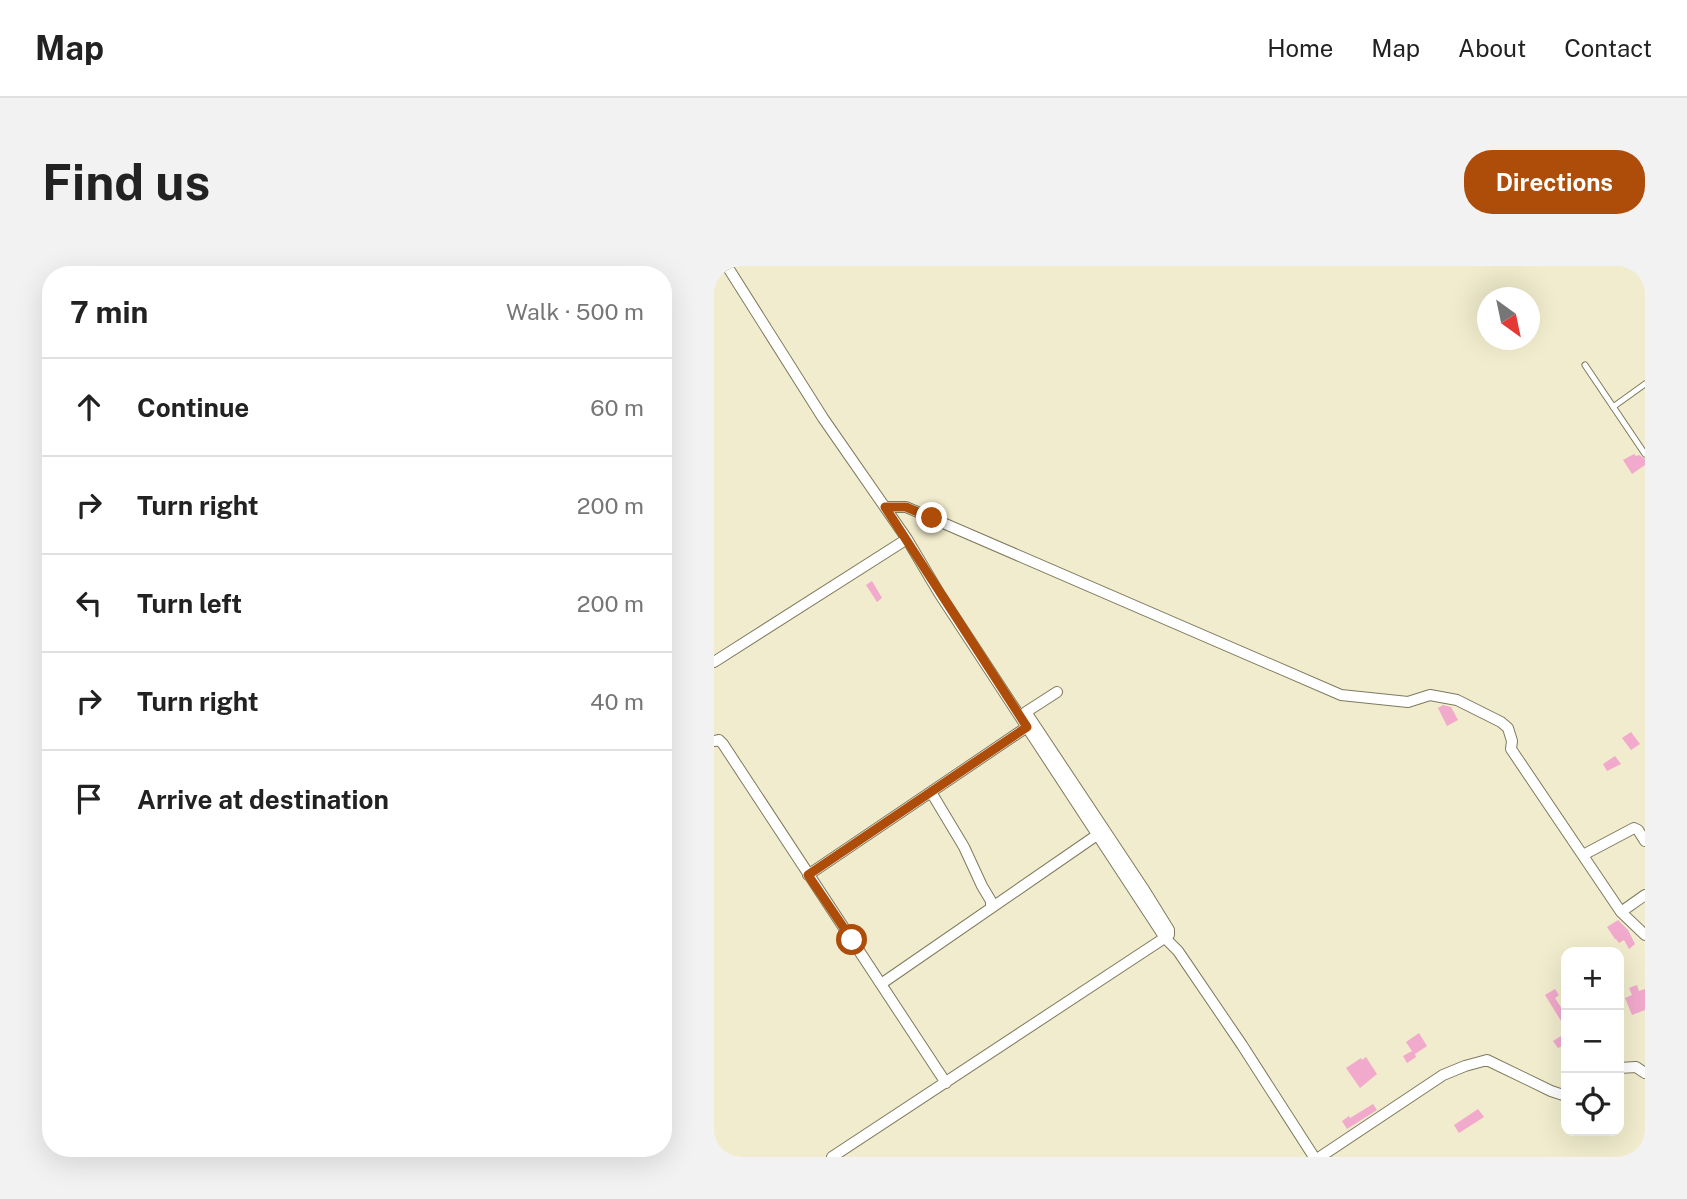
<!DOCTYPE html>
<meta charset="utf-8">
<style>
body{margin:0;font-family:"Public Sans",sans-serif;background:#f2f2f2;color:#222}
.controls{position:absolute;right:21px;bottom:21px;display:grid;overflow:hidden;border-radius:14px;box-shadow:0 7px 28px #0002}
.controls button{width:63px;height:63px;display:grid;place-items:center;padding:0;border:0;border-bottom:2px solid #e0e0e0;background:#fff;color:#222;font:35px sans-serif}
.compass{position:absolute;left:763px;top:21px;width:63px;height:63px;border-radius:50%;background:#fff;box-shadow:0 7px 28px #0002;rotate:147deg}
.stop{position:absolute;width:21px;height:21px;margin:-16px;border:5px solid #ae4d09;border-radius:50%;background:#fff}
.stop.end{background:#ae4d09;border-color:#fff;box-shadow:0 2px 7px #0008}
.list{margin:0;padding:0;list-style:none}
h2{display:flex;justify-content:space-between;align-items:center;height:91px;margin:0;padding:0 28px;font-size:30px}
h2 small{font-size:23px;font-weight:400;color:#767676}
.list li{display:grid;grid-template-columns:46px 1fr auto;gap:21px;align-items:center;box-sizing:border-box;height:98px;padding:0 28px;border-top:2px solid #e0e0e0}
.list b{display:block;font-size:26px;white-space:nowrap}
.list em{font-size:23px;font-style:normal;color:#767676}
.icon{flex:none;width:38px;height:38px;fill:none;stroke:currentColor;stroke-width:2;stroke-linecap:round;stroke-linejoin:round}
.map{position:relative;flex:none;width:931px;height:891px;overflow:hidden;border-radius:28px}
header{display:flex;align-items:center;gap:42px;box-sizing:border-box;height:98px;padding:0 35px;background:#fff;border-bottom:2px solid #e0e0e0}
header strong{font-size:33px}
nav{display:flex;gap:38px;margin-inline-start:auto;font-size:24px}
.intro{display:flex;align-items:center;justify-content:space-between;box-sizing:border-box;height:168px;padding:0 42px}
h1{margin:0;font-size:49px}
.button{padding:18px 32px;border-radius:28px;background:#ae4d09;color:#fff;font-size:24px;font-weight:700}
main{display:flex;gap:42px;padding:0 42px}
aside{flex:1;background:#fff;border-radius:28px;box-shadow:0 7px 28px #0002}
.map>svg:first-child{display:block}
.building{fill:#f1a9cc}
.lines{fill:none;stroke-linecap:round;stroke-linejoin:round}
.service-casing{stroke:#7e7a5e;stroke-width:7}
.minor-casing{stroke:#7e7a5e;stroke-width:12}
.service{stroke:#fff;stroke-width:5}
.minor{stroke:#fff;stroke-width:10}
.route{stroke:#ae4d09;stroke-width:9}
</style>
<header>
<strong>Map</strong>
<nav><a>Home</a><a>Map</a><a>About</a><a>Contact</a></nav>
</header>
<div class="intro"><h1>Find us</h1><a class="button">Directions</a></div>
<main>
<aside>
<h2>7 min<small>Walk · 500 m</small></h2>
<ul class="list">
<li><svg class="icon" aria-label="ahead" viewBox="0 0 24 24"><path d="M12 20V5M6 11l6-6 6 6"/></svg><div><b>Continue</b></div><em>60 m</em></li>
<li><svg class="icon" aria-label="right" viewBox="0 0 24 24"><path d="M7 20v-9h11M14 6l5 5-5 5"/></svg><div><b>Turn right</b></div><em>200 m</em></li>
<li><svg class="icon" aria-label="left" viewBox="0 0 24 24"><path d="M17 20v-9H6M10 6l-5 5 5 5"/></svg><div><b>Turn left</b></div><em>200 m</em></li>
<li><svg class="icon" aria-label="right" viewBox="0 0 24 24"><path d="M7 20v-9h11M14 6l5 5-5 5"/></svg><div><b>Turn right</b></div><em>40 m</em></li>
<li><svg class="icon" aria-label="arrive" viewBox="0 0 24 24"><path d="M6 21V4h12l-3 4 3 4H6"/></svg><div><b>Arrive at destination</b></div></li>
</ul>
</aside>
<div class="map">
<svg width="931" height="891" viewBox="0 0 931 891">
<rect width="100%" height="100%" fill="#f1eccd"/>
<path class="building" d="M920 188 922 190 925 189 931 193V199L918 208 909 194Z
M158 315 168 332 163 336 152 319Z
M729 439 737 441 744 454 733 460 724 442Z
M917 466 926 478 917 484 908 472Z
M901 490 907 498 893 505 889 498Z
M904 654 914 664 921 678 915 683 910 674 905 677 902 673H901L893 661Z
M923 719 925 725 931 723V744L918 749 911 732 918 729 915 722Z
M841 723 845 729 841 732 852 749V763L831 729Z
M705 767 713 780 701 788 702 791 693 797 689 790 698 785 692 776Z
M852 767V778L844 782 839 775Z
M652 791 663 808 646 822 632 802 647 792 648 794Z
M659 838 663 844 633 863 628 855 635 850 636 852Z
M764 843 770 851 745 867 740 859Z"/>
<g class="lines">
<g class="service-casing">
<path id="service" d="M871 99 931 188
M899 141 931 118"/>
</g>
<g class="minor-casing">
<path id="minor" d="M13 0 109 152 193 273 225 327 451 672 464 685 528 779 600 891
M171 241H192L627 429 694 436 716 429 743 434 787 456 794 462 798 475 797 483 907 646 931 669
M0 396 193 273
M0 475 5 474 9 478 232 817
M217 526 250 581 268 620 277 635V641
M869 589 920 562 924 564 931 575
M94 609 313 461
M907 646 931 629
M167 718 383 569
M905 802 922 801 931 807
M118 891 455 669V664L429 622 312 446 343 426
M606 891 729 809 751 800 773 794 837 825 852 830"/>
</g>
<use href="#service" class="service"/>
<use href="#minor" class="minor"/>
</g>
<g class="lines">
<path class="route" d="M138 674 94 609 313 461 171 241H192L218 252"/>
</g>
</svg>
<div class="controls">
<button>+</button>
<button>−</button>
<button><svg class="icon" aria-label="locate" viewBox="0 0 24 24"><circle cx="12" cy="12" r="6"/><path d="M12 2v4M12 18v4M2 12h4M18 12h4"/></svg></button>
</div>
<svg class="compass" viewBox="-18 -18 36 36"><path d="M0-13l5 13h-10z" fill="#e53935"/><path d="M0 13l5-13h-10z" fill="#767676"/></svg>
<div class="stop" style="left:138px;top:674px"></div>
<div class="stop end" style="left:218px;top:252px"></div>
</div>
</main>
